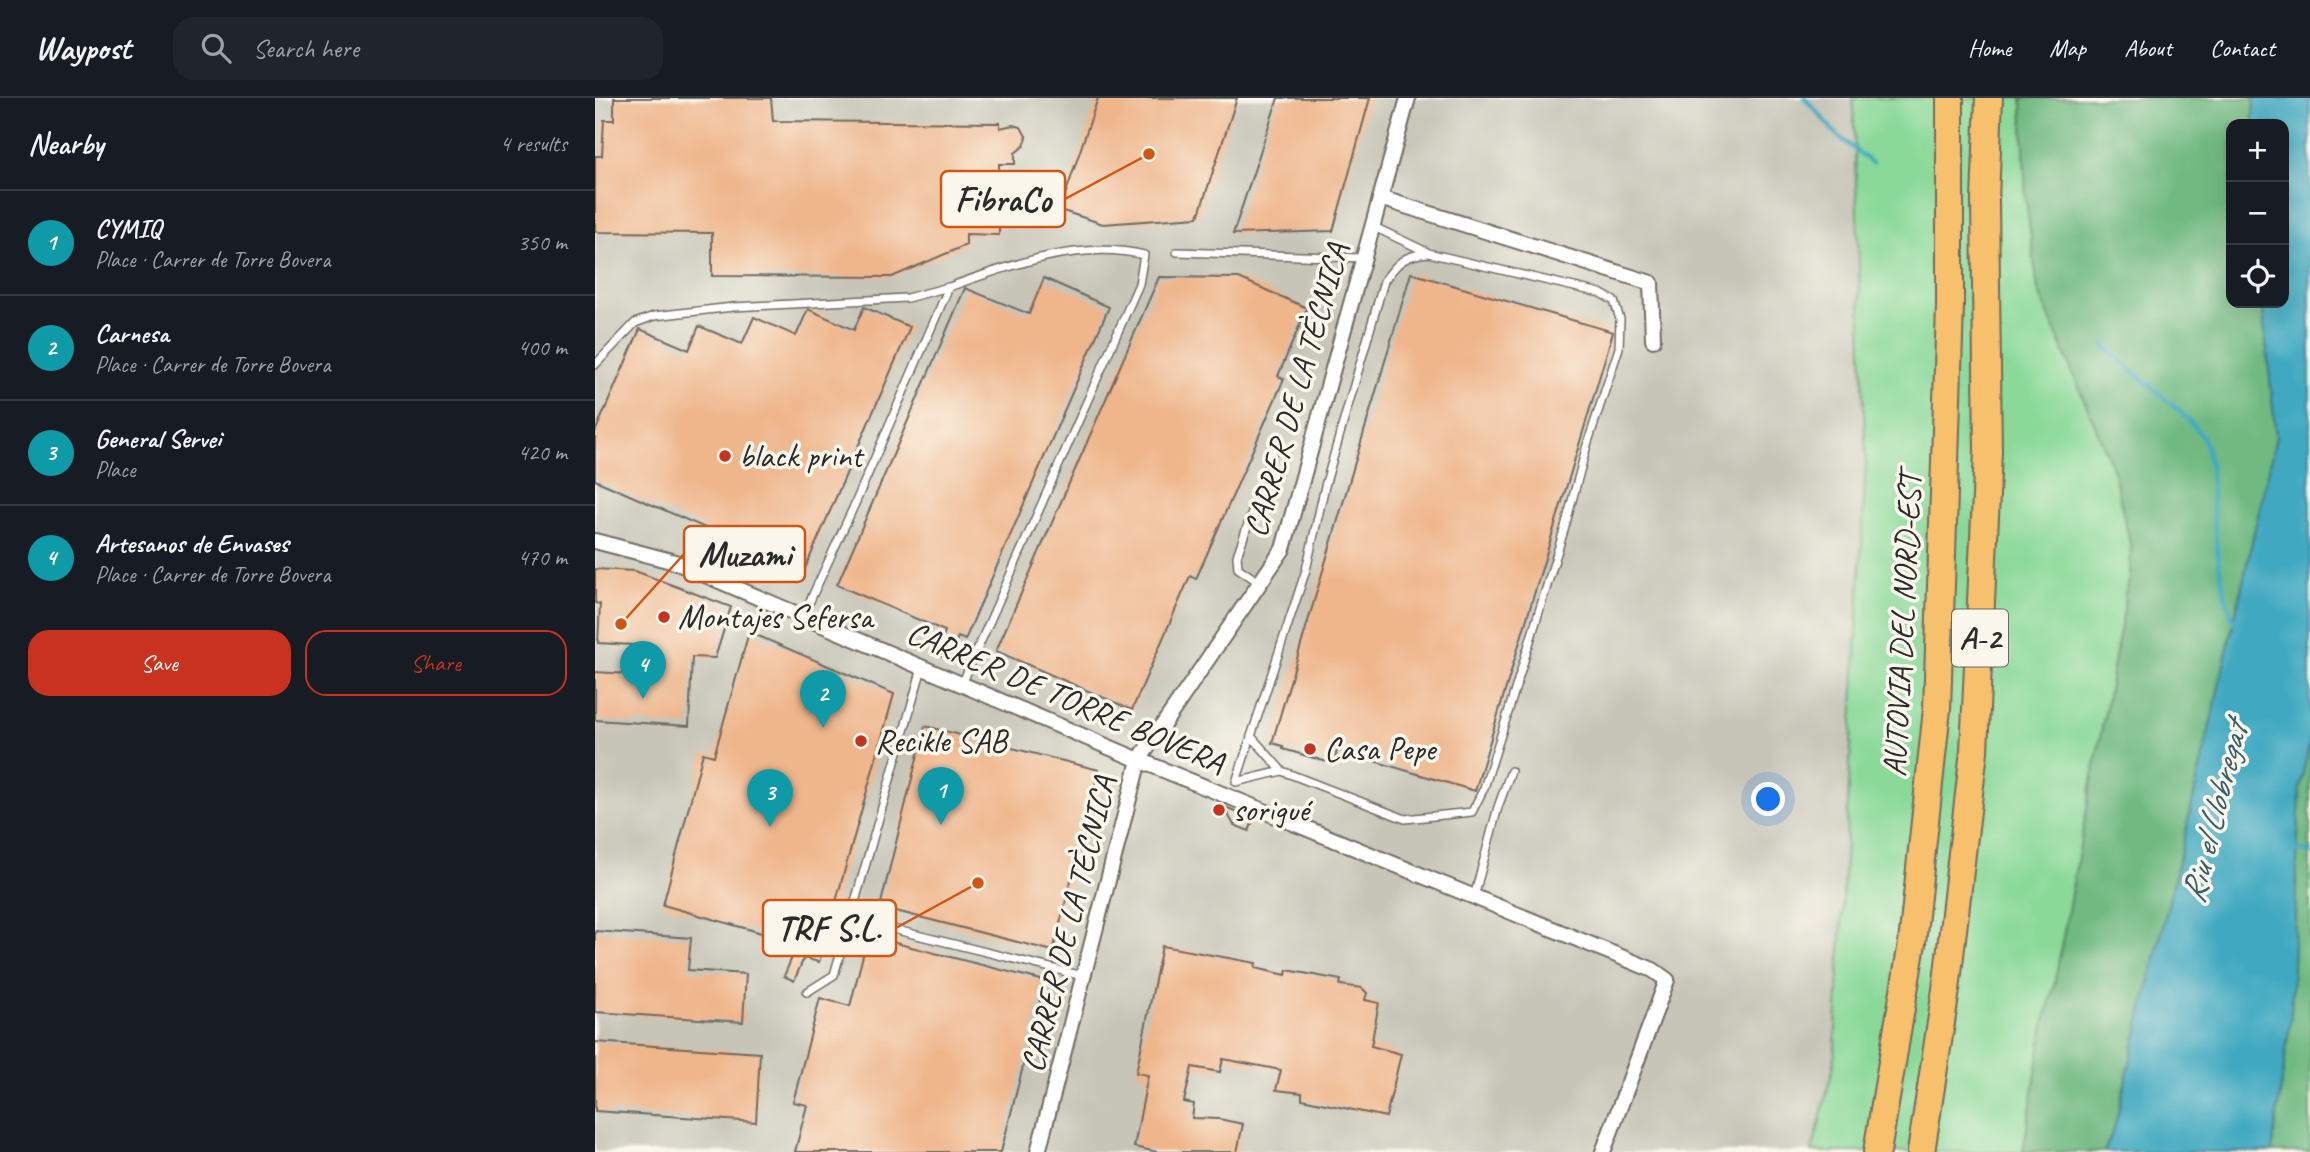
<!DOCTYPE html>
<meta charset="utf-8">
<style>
body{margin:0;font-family:Caveat,sans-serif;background:#20242c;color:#f1f3f6}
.controls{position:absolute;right:21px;top:21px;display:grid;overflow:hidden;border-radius:14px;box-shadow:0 7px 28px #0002}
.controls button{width:63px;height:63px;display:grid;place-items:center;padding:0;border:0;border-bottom:2px solid #363941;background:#171b24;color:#f1f3f6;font:35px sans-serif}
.you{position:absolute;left:1174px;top:702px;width:24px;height:24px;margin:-18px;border:5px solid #fff;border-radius:50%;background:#1a73e8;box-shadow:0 0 0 10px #1a73e833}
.badge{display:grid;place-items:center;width:46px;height:46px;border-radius:50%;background:#c8321e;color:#fff;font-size:23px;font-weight:700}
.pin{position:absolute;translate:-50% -58px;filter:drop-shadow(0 2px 4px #0008)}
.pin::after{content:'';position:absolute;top:37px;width:24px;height:21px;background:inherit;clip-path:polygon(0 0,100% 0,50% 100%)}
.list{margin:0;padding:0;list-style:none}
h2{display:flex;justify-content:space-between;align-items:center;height:91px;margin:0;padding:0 28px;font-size:30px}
h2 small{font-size:23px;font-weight:400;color:#9ea1a6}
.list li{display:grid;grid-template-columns:46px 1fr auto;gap:21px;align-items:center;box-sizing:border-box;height:105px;padding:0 28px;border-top:2px solid #363941}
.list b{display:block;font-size:26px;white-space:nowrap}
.list p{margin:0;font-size:23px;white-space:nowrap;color:#9ea1a6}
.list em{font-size:23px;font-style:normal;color:#9ea1a6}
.actions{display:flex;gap:14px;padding:21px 28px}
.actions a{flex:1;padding:16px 0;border:2px solid #c8321e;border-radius:21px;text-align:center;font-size:24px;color:#c8321e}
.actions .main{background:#c8321e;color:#fff}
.icon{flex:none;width:38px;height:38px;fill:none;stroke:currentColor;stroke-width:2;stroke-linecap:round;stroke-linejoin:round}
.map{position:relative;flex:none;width:1715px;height:1054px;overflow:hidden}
header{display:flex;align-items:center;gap:42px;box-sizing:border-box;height:98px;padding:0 35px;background:#171b24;border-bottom:2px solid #363941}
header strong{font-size:33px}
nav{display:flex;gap:38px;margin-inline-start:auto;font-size:24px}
.search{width:490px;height:63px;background:#20242c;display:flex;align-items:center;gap:18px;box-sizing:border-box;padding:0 24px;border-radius:21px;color:#9ea1a6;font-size:26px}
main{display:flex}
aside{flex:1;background:#171b24}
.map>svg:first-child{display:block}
.industrial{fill:#c6c5b8}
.green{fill:#8ad999;stroke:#5a8262;stroke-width:2}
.forest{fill:#6fb981;stroke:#4d7256;stroke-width:2}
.water{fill:#41a9c1;stroke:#366a76;stroke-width:2}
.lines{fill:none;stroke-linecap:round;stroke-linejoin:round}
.stream{stroke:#41a9c1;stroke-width:4.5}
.building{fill:#efb68c}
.service-casing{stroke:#716a61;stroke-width:10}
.minor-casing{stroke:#716a61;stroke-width:18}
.motorway-casing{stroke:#716a61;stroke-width:30}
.service{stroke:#fff;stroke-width:7}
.minor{stroke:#fff;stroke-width:14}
.motorway{stroke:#f7c06c;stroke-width:26}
.poi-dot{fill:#c8321e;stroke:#fbf7ec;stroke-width:2.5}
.labels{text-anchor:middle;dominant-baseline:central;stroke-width:7;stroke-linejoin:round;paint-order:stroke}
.shield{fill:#fbf7ec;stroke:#696865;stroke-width:2}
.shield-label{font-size:32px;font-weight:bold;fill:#2b2b2b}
.street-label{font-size:33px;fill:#2b2b2b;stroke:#fbf7ec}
.poi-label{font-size:33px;fill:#2b2b2b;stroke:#fbf7ec;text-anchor:start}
.water-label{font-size:35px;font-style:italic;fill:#345d67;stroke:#fbf7ec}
.leader{fill:none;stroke:#d5540f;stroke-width:2.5}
.callout-dot{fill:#d5540f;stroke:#fbf7ec;stroke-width:2.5}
.callout{fill:#fbf7ec;stroke:#d5540f;stroke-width:2.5}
.callout-label{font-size:35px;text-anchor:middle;font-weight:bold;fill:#2b2b2b}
</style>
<header>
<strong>Waypost</strong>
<div class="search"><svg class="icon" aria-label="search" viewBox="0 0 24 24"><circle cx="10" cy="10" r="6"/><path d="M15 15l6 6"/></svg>Search here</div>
<nav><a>Home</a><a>Map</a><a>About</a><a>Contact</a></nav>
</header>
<main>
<aside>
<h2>Nearby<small>4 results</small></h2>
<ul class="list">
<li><span class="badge" style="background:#0f9aa8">1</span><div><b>CYMIQ</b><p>Place · Carrer de Torre Bovera</p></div><em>350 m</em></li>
<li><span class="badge" style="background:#0f9aa8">2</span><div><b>Carnesa</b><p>Place · Carrer de Torre Bovera</p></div><em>400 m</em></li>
<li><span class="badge" style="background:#0f9aa8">3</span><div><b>General Servei</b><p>Place</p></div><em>420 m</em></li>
<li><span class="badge" style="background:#0f9aa8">4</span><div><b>Artesanos de Envases</b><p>Place · Carrer de Torre Bovera</p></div><em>470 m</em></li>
</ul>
<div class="actions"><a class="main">Save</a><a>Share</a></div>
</aside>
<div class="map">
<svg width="1715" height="1054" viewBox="0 0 1715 1054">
<rect width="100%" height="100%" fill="#fbf7ec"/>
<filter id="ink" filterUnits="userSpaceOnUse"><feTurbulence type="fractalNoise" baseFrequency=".0143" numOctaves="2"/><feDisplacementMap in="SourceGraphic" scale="14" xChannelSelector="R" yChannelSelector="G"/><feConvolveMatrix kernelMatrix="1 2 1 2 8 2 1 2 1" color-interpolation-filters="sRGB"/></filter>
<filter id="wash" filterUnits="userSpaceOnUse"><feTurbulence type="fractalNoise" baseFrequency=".00686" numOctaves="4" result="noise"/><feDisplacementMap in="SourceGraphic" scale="28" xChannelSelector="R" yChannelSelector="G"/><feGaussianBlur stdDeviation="1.57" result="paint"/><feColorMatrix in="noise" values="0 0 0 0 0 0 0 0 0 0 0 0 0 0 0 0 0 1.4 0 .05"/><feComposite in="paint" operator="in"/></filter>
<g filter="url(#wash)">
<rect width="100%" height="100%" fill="#f3e0c5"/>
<path class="industrial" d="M0 0H1258L1271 367 1239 966 1217 1054H0Z"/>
<path class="green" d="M1258 0H1427L1431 101 1443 192 1518 370 1536 449 1535 481 1530 496 1529 512 1459 888 1450 922 1428 1054H1217L1239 966 1271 367Z"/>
<path class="forest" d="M1427 0H1659L1658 26H1636V205H1667L1681 339 1592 728 1519 1031 1509 1054H1428L1450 922 1459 888 1529 512 1530 496 1535 481 1536 449 1518 370 1443 192 1431 101Z
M1715 642V1054H1677L1696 917 1705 690Z"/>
<path class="water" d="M1659 0H1715V642L1705 690 1696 917 1677 1054H1509L1519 1031 1592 728 1681 339 1667 205H1689V26H1658Z"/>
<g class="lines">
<path class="stream" d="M1210 0 1242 37 1277 65
M1508 247C1528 265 1549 283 1569 300 1581 310 1595 321 1604 334 1617 354 1616 377 1617 401 1620 436 1625 497 1641 527
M1699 752 1715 754"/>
</g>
<g id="blocks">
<path class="building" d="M19 0H176L178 23 405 25V30L418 27 426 29 432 40 429 48 420 55V66H404V137L371 136V147L297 179 117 178V135L0 134V58H7L9 22H19Z
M503 0H642L603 119 508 126 465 112Z
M683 0H775L738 133 638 136Z
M816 175 1018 234 880 693 742 652 739 666 688 651V648L677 645Z
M564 179 644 180 712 210 683 278 689 281 601 481 595 478 537 612 401 553Z
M449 180 514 209 370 542 363 539 353 561 341 556 350 533 242 487 370 190 434 216Z
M269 209 315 229 209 473 174 458 179 441 159 435 154 449 0 382V334L45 231 94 252 104 228 147 246 159 219 201 238 213 211 259 232Z
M0 471 40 473 136 509 120 560 97 559 94 628 0 622V574L53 577 55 548 3 545 5 506 0 505Z
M154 534 299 596 224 864 209 860 199 883 189 878 198 857 179 852 181 839 68 807 108 655 119 658Z
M330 628 504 672 458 853 285 809Z
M628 708 659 721 654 733 639 727Z
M0 833 96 840 93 872 151 876 148 924 0 914Z
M273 838 450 883 406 1054H200L212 1007 198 1004 225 900 255 908Z
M567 848 661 865 660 870 691 877 692 872 746 882 745 887 767 890 772 895 770 902 784 905 776 948 806 956 791 1019 707 1001V995L681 992 686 972 628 961 625 974 597 969 589 1004 599 1006 597 1020 624 1021 648 1026 642 1054H562L539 1049 553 977 541 975Z
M0 944 165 955 161 1024 0 1013Z"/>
</g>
</g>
<g filter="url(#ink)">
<use href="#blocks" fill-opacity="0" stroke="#716a61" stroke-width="2"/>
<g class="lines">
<g class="service-casing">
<path id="service" d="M777 128 832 154
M582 154 768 160
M0 267 40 225 59 218 138 209 312 200 354 189
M665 485 643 470 642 458 683 339
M208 518 259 408 354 189C412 168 486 141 549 157L544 186 367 586
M656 638 687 673 810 721 877 714 889 690 912 618 970 429 992 347 1024 250 1025 221 1019 203 1005 195 833 155C809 157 802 165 789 183L730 388 711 472 641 684 687 673
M879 799 903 709 916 673
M257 821 488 878
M212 894 239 877 327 570"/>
</g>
<g class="minor-casing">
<path id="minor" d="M785 100 1056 185 1058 242
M0 443 80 464 544 662 1058 872 1072 882 1008 1054
M443 1054 544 662 688 451 813 0"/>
</g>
<g class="motorway-casing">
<path id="motorway" d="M1282 1054 1317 845 1342 611 1355 208V0
M1326 1054 1351 892 1379 653 1393 354 1390 102 1394 0"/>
</g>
<use href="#service" class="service"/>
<use href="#minor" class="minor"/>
<use href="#motorway" class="motorway"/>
</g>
</g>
<g class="poi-dot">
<circle cx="130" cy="358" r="7"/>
<circle cx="69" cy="519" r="7"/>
<circle cx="266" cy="643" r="7"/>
<circle cx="715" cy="651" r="7"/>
<circle cx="624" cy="712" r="7"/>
</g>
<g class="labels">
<rect class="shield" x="1357" y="511.5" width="56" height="57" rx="5"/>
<g class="shield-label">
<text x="1385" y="540">A-2</text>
</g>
<g class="street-label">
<text transform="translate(701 292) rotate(-74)">CARRER DE LA TÈCNICA</text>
<text transform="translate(1307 527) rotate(-87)">AUTOVIA DEL NORD-EST</text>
<text transform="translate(471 599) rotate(23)">CARRER DE TORRE BOVERA</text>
<text transform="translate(473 826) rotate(-76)">CARRER DE LA TÈCNICA</text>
</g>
<g class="poi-label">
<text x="144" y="358">black print</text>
<text x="83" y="519">Montajes Sefersa</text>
<text x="280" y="643">Recikle SAB</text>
<text x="729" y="651">Casa Pepe</text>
<text x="638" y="712">sorigué</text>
</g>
<g class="water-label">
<text transform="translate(1619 715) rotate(-76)">Riu el Llobregat</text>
</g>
</g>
<path class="leader" d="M554 56L470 101M26 526L89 456M383 785L301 830"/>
<g class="callout-dot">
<circle cx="554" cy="56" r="7"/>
<circle cx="26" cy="526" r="7"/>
<circle cx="383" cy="785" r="7"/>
</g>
<g class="callout">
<rect x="346" y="73" width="124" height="56" rx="7"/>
<rect x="89" y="428" width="121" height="56" rx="7"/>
<rect x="168" y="802" width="133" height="56" rx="7"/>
</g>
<g class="callout-label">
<text x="408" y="113">FibraCo</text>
<text x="150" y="468">Muzami</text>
<text x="234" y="842">TRF S.L.</text>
</g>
</svg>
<div class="controls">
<button>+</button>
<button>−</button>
<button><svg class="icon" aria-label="locate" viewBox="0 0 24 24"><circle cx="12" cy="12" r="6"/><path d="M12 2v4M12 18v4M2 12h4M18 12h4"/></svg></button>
</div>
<div class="you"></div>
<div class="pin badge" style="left:346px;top:727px;background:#0f9aa8">1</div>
<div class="pin badge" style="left:228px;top:630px;background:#0f9aa8">2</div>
<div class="pin badge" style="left:175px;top:729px;background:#0f9aa8">3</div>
<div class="pin badge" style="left:48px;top:601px;background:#0f9aa8">4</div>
</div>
</main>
